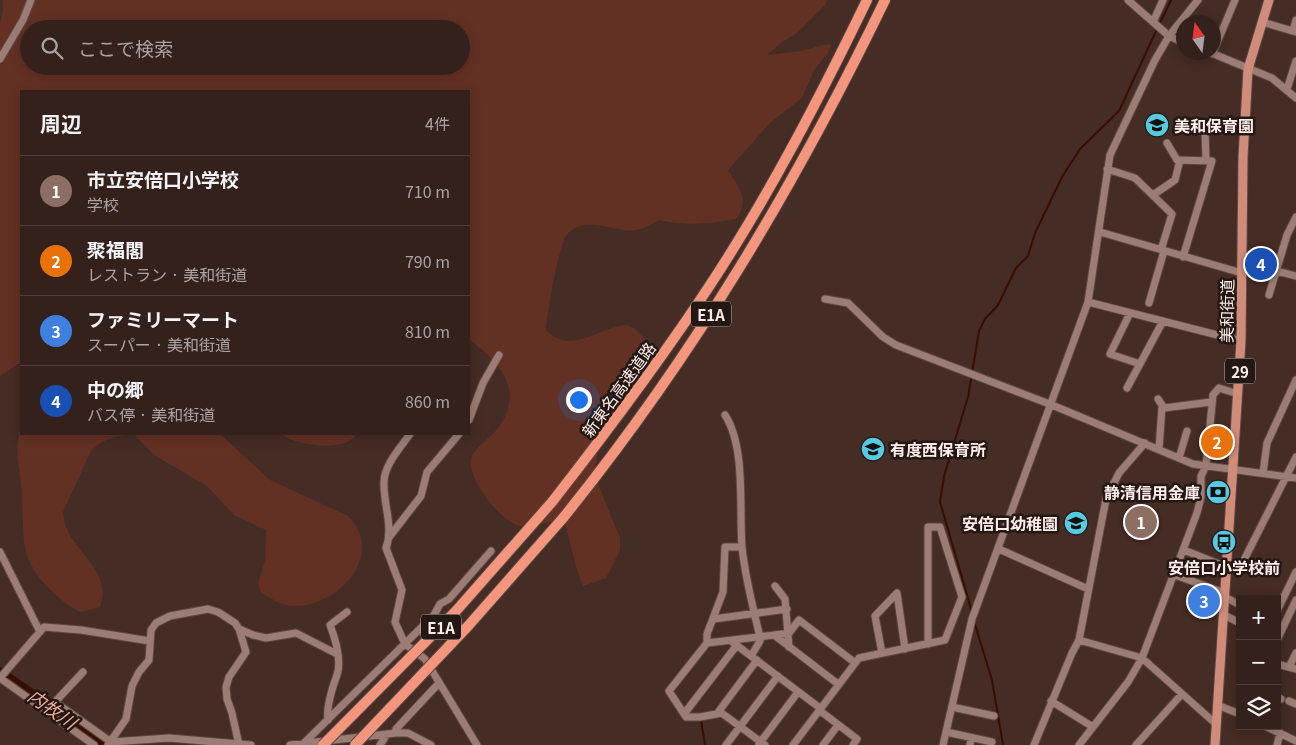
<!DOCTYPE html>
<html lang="ja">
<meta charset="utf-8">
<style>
body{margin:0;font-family:Georgia,"Noto Sans JP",serif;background:#3f2e29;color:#f1f3f6}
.controls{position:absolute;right:15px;bottom:15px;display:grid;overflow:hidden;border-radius:0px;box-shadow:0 2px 12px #0003}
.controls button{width:45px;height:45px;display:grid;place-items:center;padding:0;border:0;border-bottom:1px solid #4e3e3b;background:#34211c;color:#f1f3f6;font:25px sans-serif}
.compass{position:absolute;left:1176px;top:15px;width:45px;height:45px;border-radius:50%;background:#34211c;box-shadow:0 2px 12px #0003;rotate:346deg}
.you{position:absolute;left:578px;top:399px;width:18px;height:18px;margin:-12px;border:4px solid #fff;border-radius:50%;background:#1a73e8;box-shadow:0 0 0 8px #1a73e833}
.badge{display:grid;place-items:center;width:32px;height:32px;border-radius:50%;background:#55cae0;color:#fff;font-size:16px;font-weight:700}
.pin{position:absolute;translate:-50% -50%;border:2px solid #fff;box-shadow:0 1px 5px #0006}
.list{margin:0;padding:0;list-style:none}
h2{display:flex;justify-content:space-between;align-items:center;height:65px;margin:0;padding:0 20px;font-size:21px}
h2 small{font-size:16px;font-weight:400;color:#a9a3a3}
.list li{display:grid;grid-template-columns:32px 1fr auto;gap:15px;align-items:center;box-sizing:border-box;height:70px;padding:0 20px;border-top:1px solid #4e3e3b}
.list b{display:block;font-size:19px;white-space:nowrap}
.list p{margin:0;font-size:16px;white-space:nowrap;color:#a9a3a3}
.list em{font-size:16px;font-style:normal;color:#a9a3a3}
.icon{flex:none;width:28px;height:28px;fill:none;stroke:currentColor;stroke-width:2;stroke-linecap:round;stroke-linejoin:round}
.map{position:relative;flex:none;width:1296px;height:745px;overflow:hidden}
.search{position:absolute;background:#34211c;box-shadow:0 2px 12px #0003;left:20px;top:20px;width:450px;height:55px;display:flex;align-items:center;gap:12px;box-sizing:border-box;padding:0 18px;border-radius:28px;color:#a9a3a3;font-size:19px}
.panel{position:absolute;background:#34211c;box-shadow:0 2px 12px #0003;left:20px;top:90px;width:450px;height:345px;border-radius:0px}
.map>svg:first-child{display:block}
.green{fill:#633124;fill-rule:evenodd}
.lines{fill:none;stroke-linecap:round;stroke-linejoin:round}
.stream{stroke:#370e04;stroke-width:2}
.river{stroke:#370e04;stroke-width:10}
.minor-casing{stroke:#5e4842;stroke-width:9}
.major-casing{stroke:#5e4842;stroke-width:11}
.highway-casing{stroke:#5e4842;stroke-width:12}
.minor{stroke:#9b7d75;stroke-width:7}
.major{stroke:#d08c7a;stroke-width:9}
.highway{stroke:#f3967d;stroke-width:10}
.highway-bridge-casing{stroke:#5e4842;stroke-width:12;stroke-linecap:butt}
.highway-bridge{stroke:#f3967d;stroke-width:10}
.labels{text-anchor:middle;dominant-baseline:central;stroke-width:5;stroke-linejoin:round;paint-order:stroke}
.shield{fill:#241815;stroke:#bdada9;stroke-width:1}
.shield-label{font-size:15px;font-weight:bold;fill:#feede8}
.poi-label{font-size:16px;font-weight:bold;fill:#feede8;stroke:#241815;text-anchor:start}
.street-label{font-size:16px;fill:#feede8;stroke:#241815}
.water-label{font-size:18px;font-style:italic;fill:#f1ac99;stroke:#241815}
</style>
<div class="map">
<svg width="1296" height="745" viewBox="0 0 1296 745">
<rect width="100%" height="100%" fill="#452c25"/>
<path class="green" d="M3 0H827L825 5 797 33 782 42 767 55 801 51 827 44 831 45 828 53 814 70 802 98 771 122 728 170C738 186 751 200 736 219 711 224 684 226 659 220 628 240 620 225 589 225 580 225 571 228 566 236 558 251 547 312 546 330 571 356 599 327 627 325L634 328 645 339 643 347 610 389 598 443 596 465 598 484 620 538V550L606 578 583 586 577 570 566 527 562 522C548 519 535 528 521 526 502 524 463 475 472 456 477 445 491 438 498 428 526 390 499 362 469 339V91H21V362L0 376V23L3 11ZM29 29H461V66H29Z
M21 428V434H220L270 480 348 516C387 554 338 608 293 606 282 606 271 598 261 593L258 583 265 560 266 530 234 515 207 486 154 455 135 435C118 434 102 439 91 451L63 512C63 548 115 568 100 607L80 612C56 599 27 572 24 542 22 523 23 504 21 484 19 465 14 446 21 428Z
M281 434H357C344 453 298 446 281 434Z"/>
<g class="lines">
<path class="stream" d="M1159 25 1171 0
M972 612 940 502 944 476 968 397 979 331 985 319 998 305 1016 268 1028 256 1035 233 1062 177 1080 149 1119 111 1157 29
M974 621 992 680 1003 745
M701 720 705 745"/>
<path class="river" d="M0 672 105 745"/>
<g class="minor-casing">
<path id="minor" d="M1128 0 1169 36 1184 43
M1153 22 1163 0
M1262 22 1296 32
M1293 31 1296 20
M1214 50 1235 0
M1209 52 1272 78 1296 98
M0 59 23 20 31 0
M1287 89 1296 61
M1167 143 1177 160 1212 161 1183 257
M1206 160 1205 130 1216 122
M1107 169 1135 178 1172 214 1161 250
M1153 195 1175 180 1180 160
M1100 232 1242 273
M1242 262 1296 276
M1269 295 1287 235 1296 217
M825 299 848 303 883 337 896 345 1052 405 1193 464 1296 478
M1088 302 1241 341
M1149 303 1164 251
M1130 313 1110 354 1140 364
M1127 388 1163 321
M1158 399 1164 408 1211 402
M725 415C746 447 739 509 742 547 745 577 753 608 760 637V641L751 656
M469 420 483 383 499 355
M410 434C401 447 384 465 384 482 383 505 394 526 386 548L402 590 395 622 405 644 425 659 477 745
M1159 449 1162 407
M1179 458 1187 431
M1263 473 1267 443 1296 380
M390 536 421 496 427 472 459 434
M999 549 1088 589
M1184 550 1226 567 1241 566 1296 457
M0 552 40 632
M1175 575 1225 593
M775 586 785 599 789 647
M1225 597 1240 605
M1277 611 1296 572
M1224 615 1240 623
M714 619 787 609
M239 629 253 635 266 638 296 633 337 654
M774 635 789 633 799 620 854 662
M1079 640 1142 658 1216 724
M1277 640 1296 600
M731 641 820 708
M707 643V634L723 592 725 547H742
M882 653 875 616 897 593 905 649
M757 660 719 711 765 745
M1277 664 1296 669
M1289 667 1296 653
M83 672 55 702 111 742 169 738 251 745
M0 678 44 627 81 630 150 641
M0 678 94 745
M1277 697 1281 699
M1051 701 1093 727
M1289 701 1296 704
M1217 705 1240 714
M952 707 994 716
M819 710 857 739 853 745
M722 713 700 717H686L669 691 707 643 774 635 838 684
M684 714 737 645
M328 720C326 708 333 686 337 675 342 660 335 638 330 625L347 612
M1265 726 1296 741
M946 732 992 742
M396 733V729L439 683
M759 744 798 692
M108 745 126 719 132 686 139 672 149 660 151 630 156 623 170 616 208 609 218 612 235 623 239 629 246 652 229 677 226 687 227 699 232 713 239 745
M290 745 396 733H408L431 745
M302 745 434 615 440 604 449 599 491 551
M380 745 387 734
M726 745 778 676
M793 745 859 658 945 640 962 597 940 527H928V644
M823 745 838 725
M943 745 972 619 1088 302 1110 155 1155 60 1169 36 1198 0
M970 745 971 738
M1034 745 1072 653 1079 640 1106 499 1119 473 1145 443
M1079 745 1128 682 1142 658 1197 513 1201 497V476L1206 466 1213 395 1219 388 1238 394
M1136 745 1182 694
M1277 745 1280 733"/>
</g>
<g class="major-casing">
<path id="major" d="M1215 745 1241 341 1243 157 1248 69 1269 0"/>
</g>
<g class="highway-casing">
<path id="highway" d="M552 502C609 429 664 356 714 279 772 190 821 95 867 0
M563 518C693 357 795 186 885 0"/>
</g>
<use href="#minor" class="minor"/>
<use href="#major" class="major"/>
<use href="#highway" class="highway"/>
<g class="highway-bridge-casing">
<path id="highway-bridge" d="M323 745 456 611 552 502
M355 745 469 625 563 518"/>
</g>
<use href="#highway-bridge" class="highway-bridge"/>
</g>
<defs>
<g id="school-disc" transform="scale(1.25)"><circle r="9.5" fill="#55cae0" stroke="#241815"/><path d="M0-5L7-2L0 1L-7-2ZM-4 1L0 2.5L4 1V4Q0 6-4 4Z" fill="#111"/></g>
<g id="bank-disc" transform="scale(1.25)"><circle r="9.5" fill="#55cae0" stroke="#241815"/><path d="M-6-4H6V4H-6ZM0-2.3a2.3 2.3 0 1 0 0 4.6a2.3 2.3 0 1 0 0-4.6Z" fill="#111"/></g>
<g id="bus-disc" transform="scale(1.25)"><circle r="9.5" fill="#55cae0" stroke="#241815"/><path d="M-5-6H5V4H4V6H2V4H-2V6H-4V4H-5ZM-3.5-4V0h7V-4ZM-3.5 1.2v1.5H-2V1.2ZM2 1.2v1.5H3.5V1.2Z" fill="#111"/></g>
</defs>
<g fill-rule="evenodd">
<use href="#school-disc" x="1157" y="125"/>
<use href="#school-disc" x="873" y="449"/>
<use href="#bank-disc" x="1218" y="492"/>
<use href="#school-disc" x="1076" y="523"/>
<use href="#bus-disc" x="1224" y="542"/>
</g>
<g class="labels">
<g class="shield">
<rect x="691" y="301.5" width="40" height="25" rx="4"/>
<rect x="1225" y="358.5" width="30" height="25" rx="4"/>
<rect x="421" y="614.5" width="40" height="25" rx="4"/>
</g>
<g class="shield-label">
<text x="711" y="314">E1A</text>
<text x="1240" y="371">29</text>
<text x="441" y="627">E1A</text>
</g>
<g class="poi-label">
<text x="1174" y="125">美和保育園</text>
<text x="890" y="449">有度西保育所</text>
<text x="1200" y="492" text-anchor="end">静清信用金庫</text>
<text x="1058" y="523" text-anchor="end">安倍口幼稚園</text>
<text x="1224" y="567" text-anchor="middle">安倍口小学校前</text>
</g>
<g class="street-label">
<text transform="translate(1226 311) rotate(-89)">美和街道</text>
<text transform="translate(618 389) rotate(-54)">新東名高速道路</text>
</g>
<g class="water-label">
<text transform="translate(53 708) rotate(35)">内牧川</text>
</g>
</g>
</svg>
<div class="controls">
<button>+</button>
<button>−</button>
<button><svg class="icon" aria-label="layers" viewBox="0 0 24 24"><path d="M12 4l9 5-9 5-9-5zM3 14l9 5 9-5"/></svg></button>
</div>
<svg class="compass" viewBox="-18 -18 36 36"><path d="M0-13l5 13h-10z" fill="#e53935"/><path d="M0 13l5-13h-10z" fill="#a9a3a3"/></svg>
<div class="you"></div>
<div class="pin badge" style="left:1141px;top:522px;background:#8d6e63">1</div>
<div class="pin badge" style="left:1217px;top:442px;background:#e8710a">2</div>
<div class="pin badge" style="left:1204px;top:601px;background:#3f7fe0">3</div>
<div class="pin badge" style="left:1261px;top:264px;background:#1a4fb4">4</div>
<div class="search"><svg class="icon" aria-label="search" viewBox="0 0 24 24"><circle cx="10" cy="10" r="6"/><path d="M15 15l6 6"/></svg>ここで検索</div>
<section class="panel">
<h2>周辺<small>4件</small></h2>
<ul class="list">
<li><span class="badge" style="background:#8d6e63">1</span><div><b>市立安倍口小学校</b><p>学校</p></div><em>710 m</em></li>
<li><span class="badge" style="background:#e8710a">2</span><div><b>聚福閣</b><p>レストラン · 美和街道</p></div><em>790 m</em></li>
<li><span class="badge" style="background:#3f7fe0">3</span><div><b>ファミリーマート</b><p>スーパー · 美和街道</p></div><em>810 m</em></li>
<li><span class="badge" style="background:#1a4fb4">4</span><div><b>中の郷</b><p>バス停 · 美和街道</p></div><em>860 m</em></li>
</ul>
</section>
</div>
